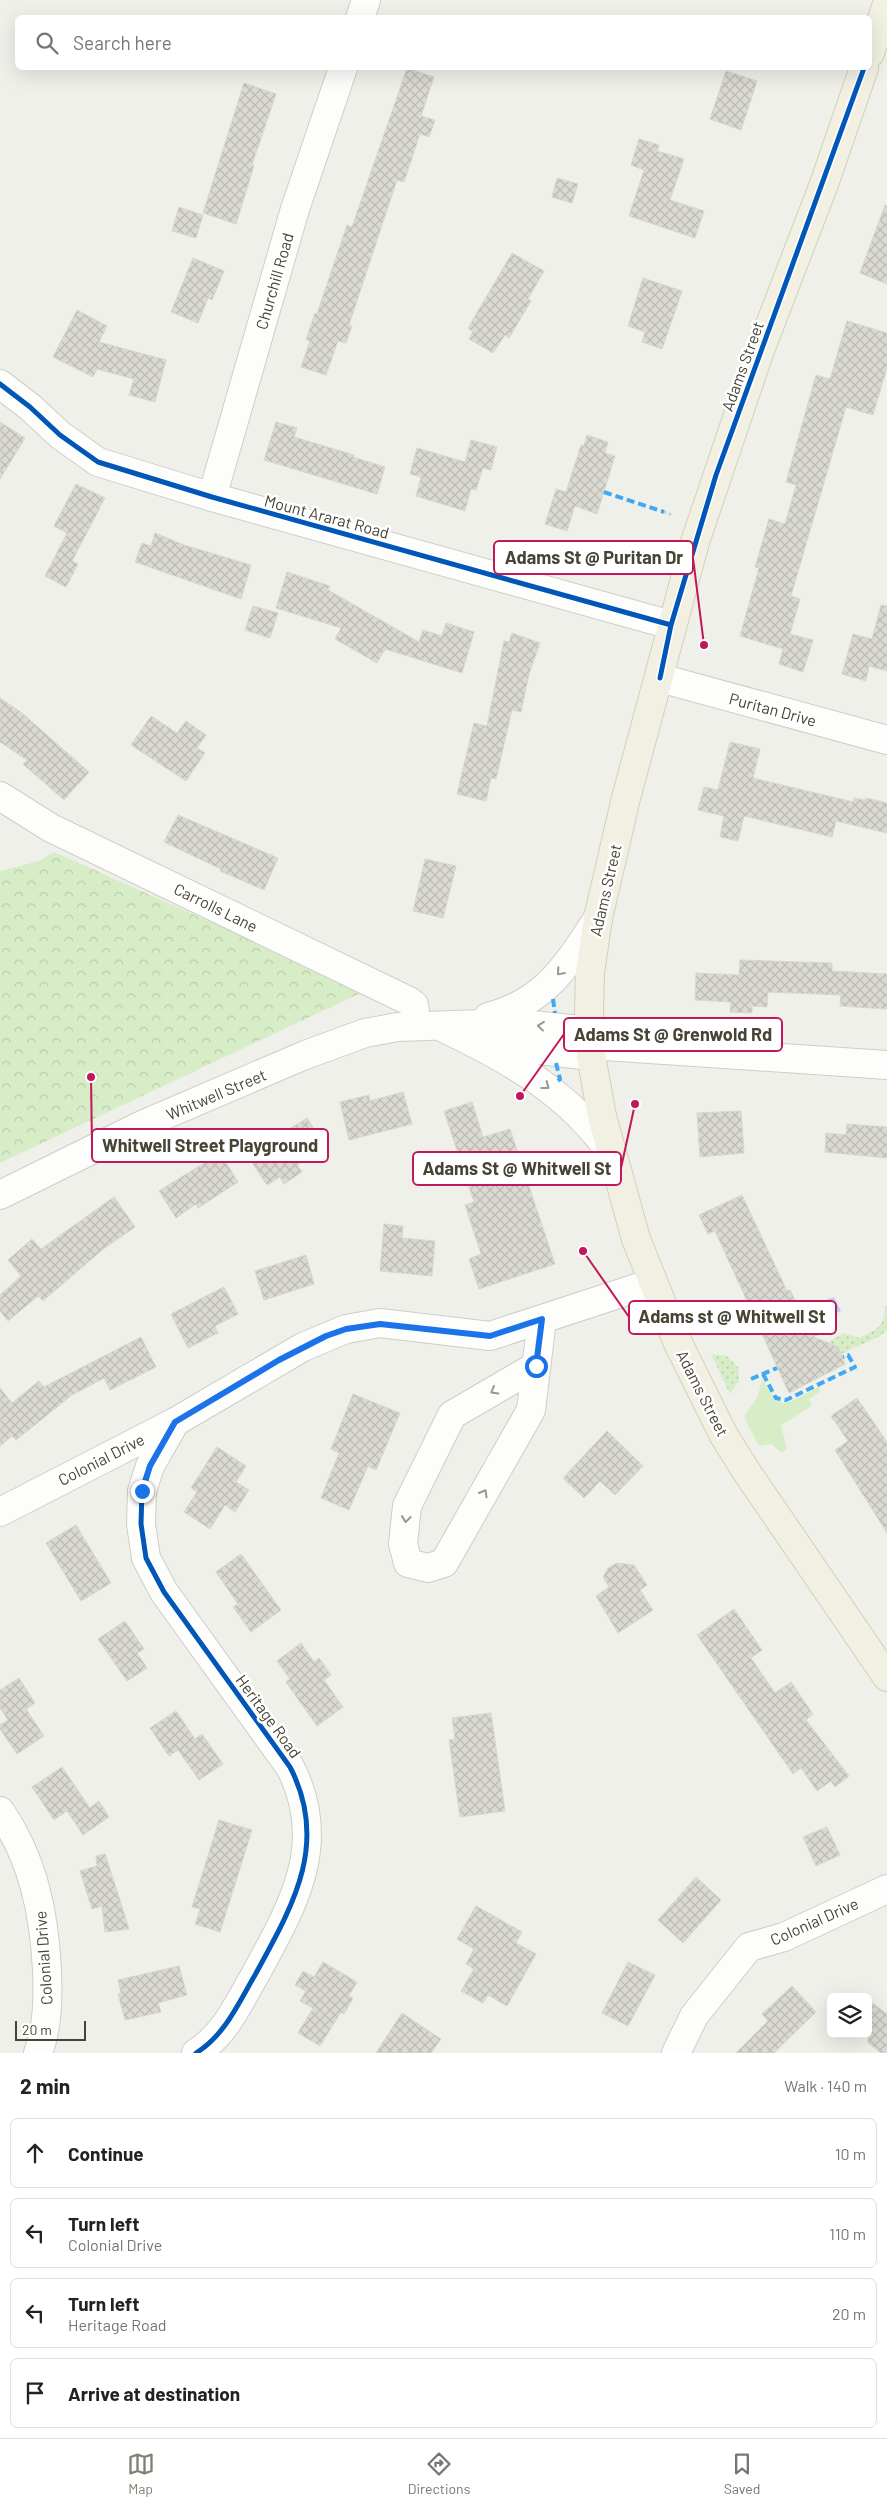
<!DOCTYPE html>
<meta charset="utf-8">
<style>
body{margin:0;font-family:Barlow,sans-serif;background:#f6f6f6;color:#222}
.controls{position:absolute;right:15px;bottom:15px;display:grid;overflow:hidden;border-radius:8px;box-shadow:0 5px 20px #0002}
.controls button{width:45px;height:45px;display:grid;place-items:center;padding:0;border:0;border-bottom:1px solid #e0e0e0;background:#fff;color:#222;font:25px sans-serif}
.scale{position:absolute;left:15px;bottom:12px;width:71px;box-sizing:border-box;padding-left:5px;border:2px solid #474335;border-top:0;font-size:14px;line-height:18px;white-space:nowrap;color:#474335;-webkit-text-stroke:4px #fff;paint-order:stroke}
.stop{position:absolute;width:15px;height:15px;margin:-11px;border:4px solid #1a73e8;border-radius:50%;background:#fff}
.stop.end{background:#1a73e8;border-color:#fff;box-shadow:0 1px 5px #0008}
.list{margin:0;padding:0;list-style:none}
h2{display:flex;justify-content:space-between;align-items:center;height:65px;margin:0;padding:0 20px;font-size:21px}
h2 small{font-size:16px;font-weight:400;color:#767676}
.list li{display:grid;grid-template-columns:32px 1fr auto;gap:15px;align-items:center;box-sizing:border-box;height:70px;margin:0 10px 10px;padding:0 10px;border:1px solid #e0e0e0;border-radius:8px}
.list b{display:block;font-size:19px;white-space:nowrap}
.list p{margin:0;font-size:16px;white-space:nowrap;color:#767676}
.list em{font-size:16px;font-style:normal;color:#767676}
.icon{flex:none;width:28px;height:28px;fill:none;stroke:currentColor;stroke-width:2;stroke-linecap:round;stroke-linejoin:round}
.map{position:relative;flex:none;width:887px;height:2053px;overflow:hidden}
.search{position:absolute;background:#fff;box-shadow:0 5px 20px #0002;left:15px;right:15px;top:15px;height:55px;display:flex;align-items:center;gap:12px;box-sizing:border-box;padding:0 18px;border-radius:8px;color:#767676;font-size:19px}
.sheet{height:385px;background:#fff}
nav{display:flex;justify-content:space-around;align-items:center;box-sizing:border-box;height:70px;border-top:1px solid #e0e0e0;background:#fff;font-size:14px;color:#767676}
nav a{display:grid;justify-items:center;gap:2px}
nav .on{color:#828074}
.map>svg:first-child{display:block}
.grass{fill:#d7edc8}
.forest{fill:url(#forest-crowns)}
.garden{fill:url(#garden-dots)}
.water{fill:#b7d0f1}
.building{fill:url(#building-cross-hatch);stroke:#d8d7cf}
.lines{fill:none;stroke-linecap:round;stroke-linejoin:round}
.minor-casing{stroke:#cecec7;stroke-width:30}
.major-casing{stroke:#d3d1b6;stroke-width:30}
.path{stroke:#d1cfca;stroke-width:3;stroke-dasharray:2.5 2.5;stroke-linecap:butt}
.minor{stroke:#fdfdfc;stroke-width:28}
.major{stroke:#f1f0e3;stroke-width:28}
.quiet{stroke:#3fa9f5;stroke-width:4;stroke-dasharray:8 4;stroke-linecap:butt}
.cycleway-casing{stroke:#fff;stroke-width:8}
.cycleway{stroke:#0057b8;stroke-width:5}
.oneway{stroke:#99978f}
.route{stroke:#1a73e8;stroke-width:6}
.labels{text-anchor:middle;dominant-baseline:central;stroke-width:5;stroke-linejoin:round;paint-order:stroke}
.street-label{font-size:16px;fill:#474335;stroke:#fff}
.leader{fill:none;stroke:#c2185b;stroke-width:2}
.callout-dot{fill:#c2185b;stroke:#fff;stroke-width:2}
.callout{fill:#fff;stroke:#c2185b;stroke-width:2}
.callout-label{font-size:18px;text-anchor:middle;font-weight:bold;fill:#474335}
</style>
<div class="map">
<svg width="887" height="2053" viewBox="0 0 887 2053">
<defs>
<pattern id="forest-crowns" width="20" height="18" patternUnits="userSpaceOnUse" patternTransform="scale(1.25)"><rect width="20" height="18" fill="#d7edc8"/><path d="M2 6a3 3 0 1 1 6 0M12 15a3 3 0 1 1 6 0" fill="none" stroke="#baccac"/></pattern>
<pattern id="garden-dots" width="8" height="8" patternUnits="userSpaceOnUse" patternTransform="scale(1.25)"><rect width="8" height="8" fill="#d7edc8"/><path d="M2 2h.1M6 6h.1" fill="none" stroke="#baccac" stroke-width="1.8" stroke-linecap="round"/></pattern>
<pattern id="building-cross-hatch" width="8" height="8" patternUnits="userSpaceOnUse" patternTransform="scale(1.25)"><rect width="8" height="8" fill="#dad9d2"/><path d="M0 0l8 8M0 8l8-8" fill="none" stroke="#bcbbb5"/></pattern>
</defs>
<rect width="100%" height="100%" fill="#f0f0ea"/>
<path class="grass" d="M762 1379 775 1399 783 1403 792 1401 819 1387 820 1392 809 1399 812 1406 781 1425 787 1449 782 1453 771 1444 759 1446 744 1417 758 1396Z"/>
<path class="forest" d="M54 852 365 991 0 1163V871L39 861Z"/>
<path class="garden" d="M884 1306H887V1330L880 1336 841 1354 838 1347 828 1342 844 1333 859 1338C874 1331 887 1326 884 1306Z
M711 1354 727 1356 738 1367 739 1381 730 1394Z"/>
<path class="water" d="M834 1297 841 1311 831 1316 836 1327 814 1337 801 1309Z"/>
<path class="building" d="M407 68 434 77 421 116 435 120 429 137 420 134 404 182 397 180 349 325 352 326 346 343 338 341 326 375 301 367 310 341 306 340 315 313 317 314 347 225 352 227Z
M726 71 757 81 741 130 710 119Z
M244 83 276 94 252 165 254 166 236 224 203 213Z
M639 139 659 145 657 151 684 159 670 200 704 211 695 238 629 216 644 170 631 165Z
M557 178 578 184 572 203 552 197Z
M885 205 887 206V284L860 273Z
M179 207 203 215 196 238 172 231Z
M512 253 544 271 528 299 531 301 509 338 505 335 493 353 469 339 473 332 468 328Z
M193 258 224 271 212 300 208 298 198 323 171 312Z
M643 278 682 291 662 349 642 342 645 332 628 326Z
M77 310 107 326 99 342 166 360 155 402 129 395 134 379 97 369 93 377 53 357Z
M847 321 887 333V368L873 415 846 407 791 596 800 599 790 634 813 640 803 672 779 664 783 649 740 636 759 568 755 567 769 519 785 524 796 485 786 482 816 375 830 379Z
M0 422 25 438 0 479Z
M276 422 297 428 294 437 354 455 353 457 385 467 377 494 264 460Z
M587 435 608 442 605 453 615 456 597 514 575 506 567 531 545 524 556 489 566 492 581 445 584 446Z
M471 440 497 447 491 470 483 468 476 490 471 489 465 511 416 496 421 477 410 474 417 448 465 462Z
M76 484 105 498 72 561 78 564 66 587 45 576 67 533 54 526Z
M155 533 184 545 251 565 241 599 135 562 142 543 151 546Z
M287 572 330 586 328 590 419 642 423 630 442 636 446 623 474 632 462 673 385 649 377 663 335 639 341 628 276 608Z
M881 605 887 606V671L869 666 866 681 842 674 853 634 872 639Z
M253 606 278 613 270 638 245 630Z
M512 633 540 643 529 674 521 712 512 710 496 779 491 778 486 801 457 794 474 723 487 726 504 641 509 642Z
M0 698 22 713 89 772 64 800 23 764 27 760 0 742Z
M151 716 177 733 186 721 206 735 197 748 205 753 186 781 131 745Z
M730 742 760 749 753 778 853 802 854 798 865 800 866 798 887 803V833L836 821 832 837 744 816 738 841 720 837 724 816 698 810 704 787 718 790Z
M178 815 278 858 264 890 220 871 221 869 164 842Z
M425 859 456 866 443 918 413 911Z
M740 960 832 963V971L887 974V1009L840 1006 841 995 768 992 767 1007 752 1006V1013L730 1012 731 1002 695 1000 696 973 739 975Z
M403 1092 412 1124 349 1140 340 1102 369 1095 370 1101Z
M472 1102 483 1137 510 1129 555 1264 479 1289 469 1259 481 1254 465 1205 474 1202 444 1111Z
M741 1111 744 1153 700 1157 697 1113Z
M307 1118 325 1147 297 1165 302 1172 284 1184 280 1177 267 1185 247 1155Z
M847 1124 887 1127V1158L825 1152 826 1133 846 1135Z
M220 1153 238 1182 198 1208 196 1204 176 1218 159 1191Z
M742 1195 787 1291 790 1290 814 1337 838 1347 845 1364 789 1393 715 1231 708 1234 699 1215Z
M114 1197 135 1227 102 1250 43 1301 38 1296 8 1321 0 1311V1295L21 1276 8 1260 32 1239 41 1249Z
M384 1224 403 1226 402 1238 435 1241 432 1276 380 1271Z
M306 1255 314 1284 264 1300 255 1271Z
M224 1287 238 1314 215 1326 218 1333 188 1348 171 1314Z
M141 1337 156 1367 110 1390 104 1378 72 1395 16 1440 12 1436 0 1446V1388L12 1403 39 1381 44 1387Z
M353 1394 400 1413 376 1470 368 1466 349 1510 321 1498 339 1453 331 1449Z
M857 1398 887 1442V1533L835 1450 848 1441 831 1416Z
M607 1431 643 1466 615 1495 600 1481 584 1498 563 1478Z
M217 1447 246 1466 236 1482 249 1490 235 1512 225 1505 210 1529 184 1512 197 1492 191 1488Z
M76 1525 111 1583 81 1601 46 1543Z
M241 1554 281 1610 251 1632 233 1607 238 1604 216 1572Z
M617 1563 634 1565 647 1585 640 1590 653 1610 618 1633 596 1596 609 1587 603 1577 608 1568Z
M734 1609 762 1650 751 1658 775 1693 791 1682 813 1714 806 1720 849 1776 835 1787 831 1781 817 1791 801 1768 793 1774 697 1635Z
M125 1621 144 1649 137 1653 147 1668 127 1681 98 1639Z
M301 1643 314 1662 319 1658 331 1675 324 1680 343 1707 317 1726 286 1682 290 1679 277 1661Z
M19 1678 35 1703 26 1709 44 1736 17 1754 0 1729V1725L8 1720 0 1708V1690Z
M176 1711 195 1739 202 1734 223 1764 199 1780 178 1750 169 1756 150 1728Z
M491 1713 505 1811 460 1817 449 1740 455 1739 452 1718Z
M62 1767 90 1808 99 1801 109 1817 83 1835 67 1811 54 1820 32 1787Z
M219 1820 252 1830 220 1932 195 1924 200 1909 192 1907Z
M827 1827 840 1855 816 1866 803 1837Z
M105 1854 120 1900 129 1929 105 1932 102 1906 92 1909 80 1871 97 1866 96 1856Z
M696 1877 721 1900 683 1943 658 1920Z
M476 1906 522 1932 516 1943 536 1954 507 2006 488 1995 483 2003 461 1991 474 1969 466 1964 474 1949 457 1939Z
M323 1962 357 1982 349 1996 353 1998 344 2014 341 2012 320 2046 298 2033 313 2008 300 2001 306 1991 295 1985 303 1971 314 1977Z
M628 1962 655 1975 628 2026 602 2013Z
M179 1966 187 1995 158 2003 161 2012 125 2020 118 1994 121 1993 118 1980Z
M792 1986 816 2012 774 2053H736L768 2021 762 2014Z
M868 2000 887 2014V2053H881L868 2043Z
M402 2013 441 2039 431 2053H376Z"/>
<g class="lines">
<g class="minor-casing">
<path id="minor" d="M360 18 366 0
M0 384 30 407 60 435 98 462 212 497 671 625
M212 497 295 209 343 68
M660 678 887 740
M0 796 51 828 409 1001 414 1005 417 1026
M488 1017C545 1003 568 964 598 918
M444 1028C509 1059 571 1094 612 1155
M493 1041 513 1047 591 1056
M590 1045 887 1065
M0 1195 144 1124 305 1055 365 1033 398 1027 513 1023 590 1031
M536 1366 452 1415 407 1506 403 1544 408 1563 428 1568 444 1563 531 1410 542 1319
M175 1422 150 1466 142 1491 141 1524 146 1558 164 1592 290 1767C330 1844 292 1907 255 1975 238 2004 225 2035 196 2053
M0 1512 175 1422 303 1347 346 1329 380 1323 490 1336 652 1283
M0 1811C33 1859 44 1912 47 1970 48 1998 48 2026 38 2053
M676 2053 694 2016 749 1947 784 1937 887 1889"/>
</g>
<g class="major-casing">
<path id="major" d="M870 53 887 4
M864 68 824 184 759 353 695 542 626 798 598 918 590 973 589 1010 591 1056 602 1116 636 1239 677 1341 723 1434 746 1471 887 1677"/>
</g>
<path class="path" d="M664 512 673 515"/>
<use href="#minor" class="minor"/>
<use href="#major" class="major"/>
<path class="quiet" d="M604 492 664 512
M553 999 555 1013
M556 1063 560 1079 558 1081
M763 1374 776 1398 786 1400 855 1367 848 1355 843 1357
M751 1379 777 1368"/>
<g class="cycleway-casing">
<path id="cycleway" d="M0 384 30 407 60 435 98 462 212 497 671 625
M660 678 671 625 716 475 864 68
M175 1422 150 1466 142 1491 141 1524 146 1558 164 1592 290 1767C330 1844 292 1907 255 1975 238 2004 225 2035 196 2053"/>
</g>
<use href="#cycleway" class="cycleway"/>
</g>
<defs><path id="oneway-chevron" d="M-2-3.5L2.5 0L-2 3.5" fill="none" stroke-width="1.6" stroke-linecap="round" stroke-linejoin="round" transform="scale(1.25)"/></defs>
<g class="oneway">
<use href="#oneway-chevron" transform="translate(560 972) rotate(131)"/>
<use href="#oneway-chevron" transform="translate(541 1026) rotate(-174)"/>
<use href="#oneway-chevron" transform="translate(546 1086) rotate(37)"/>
<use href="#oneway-chevron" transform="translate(494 1391) rotate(150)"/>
<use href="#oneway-chevron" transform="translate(484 1493) rotate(-60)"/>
<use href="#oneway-chevron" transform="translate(406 1519) rotate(96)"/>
</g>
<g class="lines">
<path class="route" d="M142 1491 150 1466 175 1422 279 1360 326 1336 346 1329 380 1324 490 1336 542 1319 536 1366"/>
</g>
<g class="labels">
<g class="street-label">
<text transform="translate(274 281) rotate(-74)">Churchill Road</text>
<text transform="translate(742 366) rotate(-70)">Adams Street</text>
<text transform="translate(327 516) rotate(15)">Mount Ararat Road</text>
<text transform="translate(773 709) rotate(15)">Puritan Drive</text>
<text transform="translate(605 890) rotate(-77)">Adams Street</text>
<text transform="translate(216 907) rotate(26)">Carrolls Lane</text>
<text transform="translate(216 1094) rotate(-23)">Whitwell Street</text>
<text transform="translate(703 1393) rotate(63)">Adams Street</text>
<text transform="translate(101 1459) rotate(-27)">Colonial Drive</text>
<text transform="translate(269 1716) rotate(54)">Heritage Road</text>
<text transform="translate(814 1921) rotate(-24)">Colonial Drive</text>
<text transform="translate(43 1958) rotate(-94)">Colonial Drive</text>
</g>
</g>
<path class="leader" d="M704 645L693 558M520 1096L564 1034M91 1077L92 1145M635 1104L621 1168M583 1251L629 1317"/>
<g class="callout-dot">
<circle cx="704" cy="645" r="5"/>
<circle cx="520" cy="1096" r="5"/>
<circle cx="91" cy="1077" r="5"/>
<circle cx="635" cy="1104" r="5"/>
<circle cx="583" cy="1251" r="5"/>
</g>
<g class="callout">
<rect x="494" y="541" width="199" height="33" rx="5"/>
<rect x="564" y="1018" width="218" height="33" rx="5"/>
<rect x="92" y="1129" width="236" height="33" rx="5"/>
<rect x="413" y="1152" width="208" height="33" rx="5"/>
<rect x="629" y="1301" width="207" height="33" rx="5"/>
</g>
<g class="callout-label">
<text x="594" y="564">Adams St @ Puritan Dr</text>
<text x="673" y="1041">Adams St @ Grenwold Rd</text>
<text x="210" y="1152">Whitwell Street Playground</text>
<text x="517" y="1175">Adams St @ Whitwell St</text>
<text x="732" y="1323">Adams st @ Whitwell St</text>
</g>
</svg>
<div class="controls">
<button><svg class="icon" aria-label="layers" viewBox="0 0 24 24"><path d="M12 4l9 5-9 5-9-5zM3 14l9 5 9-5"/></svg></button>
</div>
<div class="scale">20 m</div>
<div class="stop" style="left:536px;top:1366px"></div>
<div class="stop end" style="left:142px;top:1491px"></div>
<div class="search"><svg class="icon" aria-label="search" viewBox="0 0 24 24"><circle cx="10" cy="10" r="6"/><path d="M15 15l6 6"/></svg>Search here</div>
</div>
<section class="sheet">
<h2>2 min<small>Walk · 140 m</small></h2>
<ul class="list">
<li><svg class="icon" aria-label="ahead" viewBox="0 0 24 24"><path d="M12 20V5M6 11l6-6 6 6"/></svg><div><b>Continue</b></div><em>10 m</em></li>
<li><svg class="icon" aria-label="left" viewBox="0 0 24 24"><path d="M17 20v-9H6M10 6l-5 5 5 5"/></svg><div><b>Turn left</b><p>Colonial Drive</p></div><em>110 m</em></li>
<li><svg class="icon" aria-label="left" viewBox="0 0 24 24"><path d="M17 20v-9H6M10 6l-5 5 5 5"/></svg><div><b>Turn left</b><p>Heritage Road</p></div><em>20 m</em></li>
<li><svg class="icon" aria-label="arrive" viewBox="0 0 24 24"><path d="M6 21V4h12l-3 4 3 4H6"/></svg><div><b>Arrive at destination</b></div></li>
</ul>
</section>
<nav>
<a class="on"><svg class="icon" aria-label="map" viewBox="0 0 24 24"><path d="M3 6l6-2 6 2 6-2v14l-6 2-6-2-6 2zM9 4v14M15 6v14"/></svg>Map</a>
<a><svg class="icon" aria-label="directions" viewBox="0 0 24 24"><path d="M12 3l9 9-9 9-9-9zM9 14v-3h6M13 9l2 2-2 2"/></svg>Directions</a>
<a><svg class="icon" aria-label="saved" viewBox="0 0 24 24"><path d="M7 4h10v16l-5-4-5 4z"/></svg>Saved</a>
</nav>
